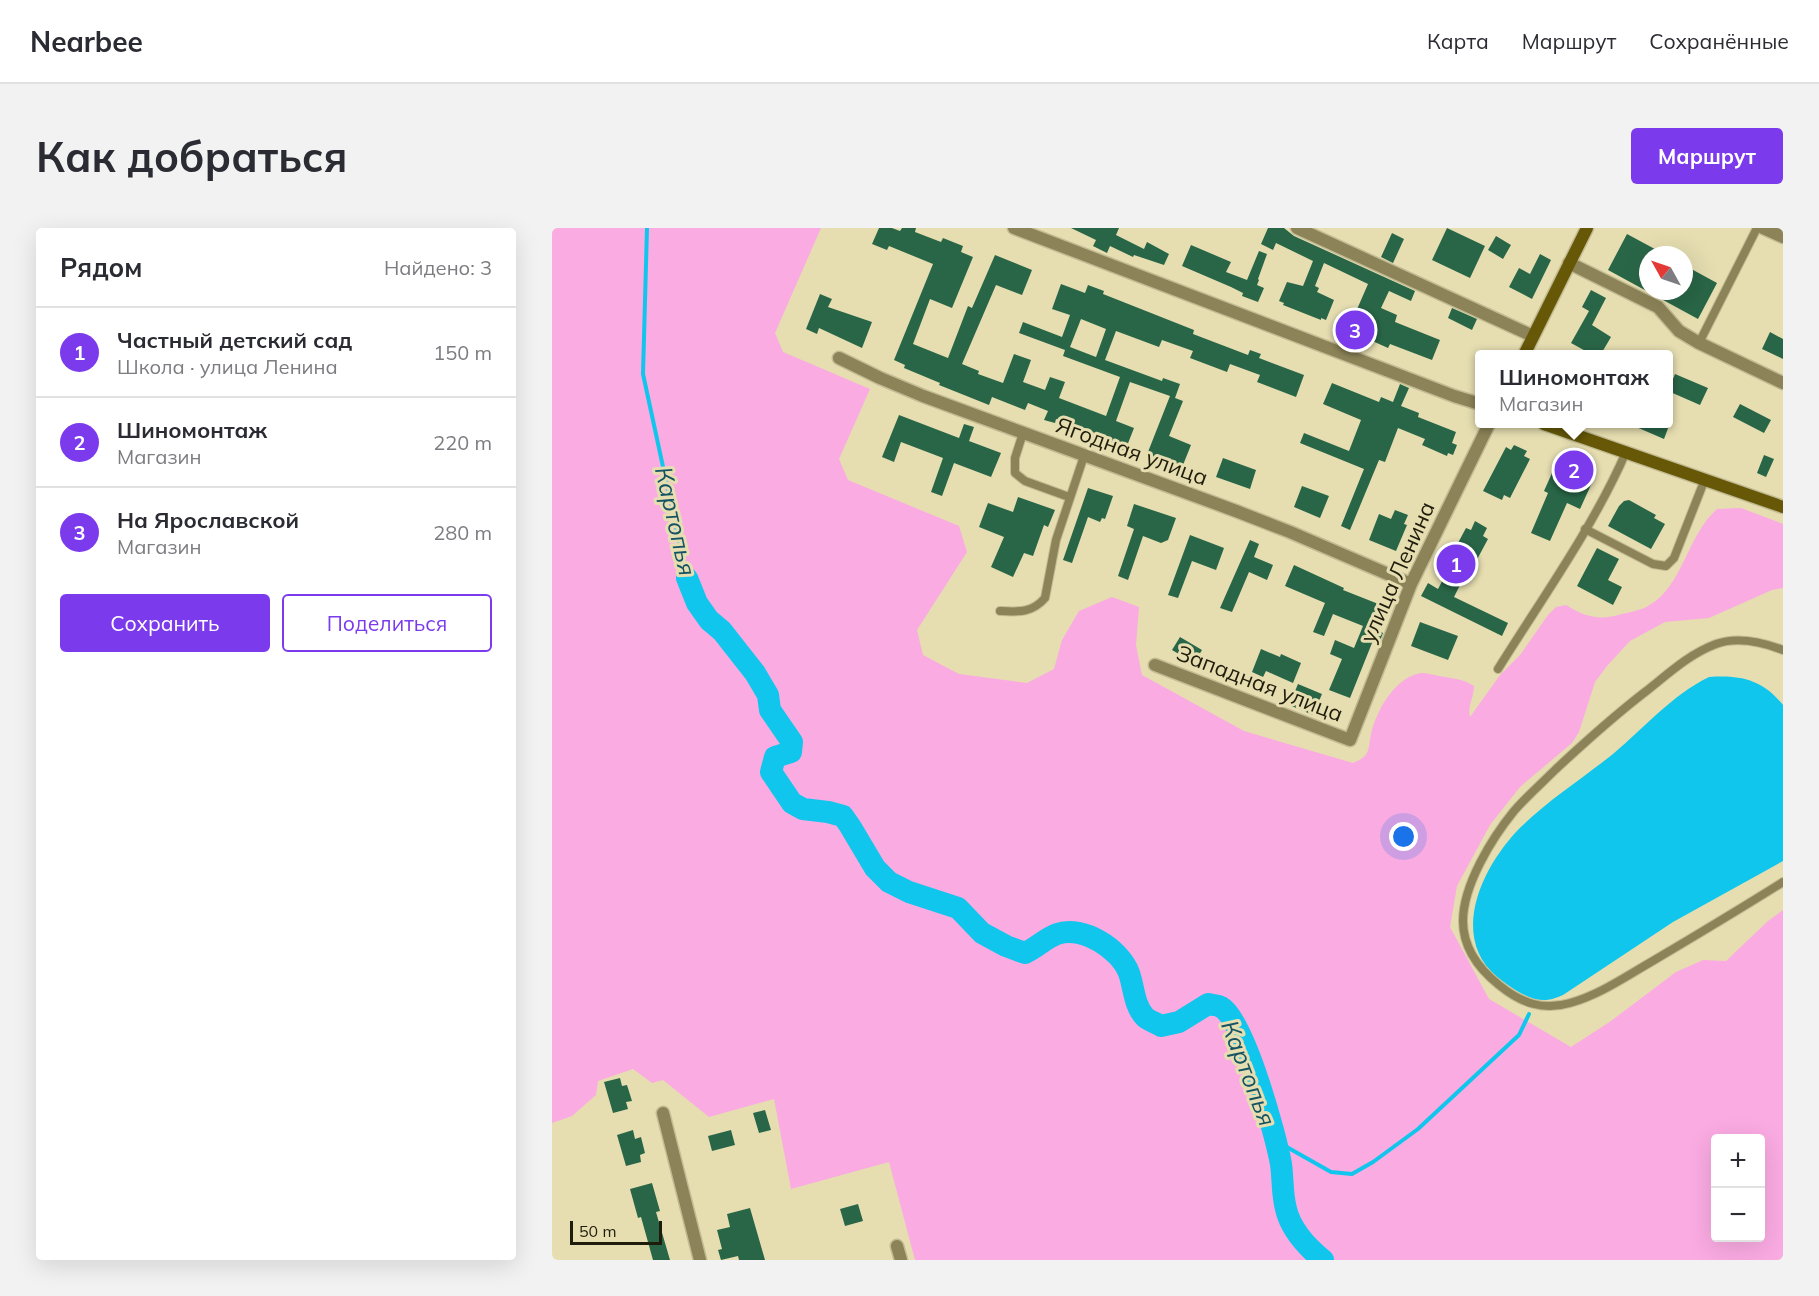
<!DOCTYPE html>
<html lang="ru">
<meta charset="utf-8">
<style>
body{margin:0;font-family:Mulish,sans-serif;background:#f2f2f3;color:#2b2b33}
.controls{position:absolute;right:18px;bottom:18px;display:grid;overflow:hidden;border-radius:6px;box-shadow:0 6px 24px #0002}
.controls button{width:54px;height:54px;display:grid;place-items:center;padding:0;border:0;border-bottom:2px solid #e1e1e2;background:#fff;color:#2b2b33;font:30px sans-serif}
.compass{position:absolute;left:1087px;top:18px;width:54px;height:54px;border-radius:50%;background:#fff;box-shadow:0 6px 24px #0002;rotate:310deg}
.scale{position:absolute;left:18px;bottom:15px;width:92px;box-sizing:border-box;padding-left:6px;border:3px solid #1f1c0b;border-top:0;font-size:16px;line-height:21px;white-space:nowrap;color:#1f1c0b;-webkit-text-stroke:4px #e6deb1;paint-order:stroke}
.you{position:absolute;left:852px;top:609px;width:21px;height:21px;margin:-15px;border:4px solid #fff;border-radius:50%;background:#1a73e8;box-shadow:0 0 0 9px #1a73e833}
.badge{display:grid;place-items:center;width:39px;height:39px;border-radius:50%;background:#7c3aed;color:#fff;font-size:20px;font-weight:700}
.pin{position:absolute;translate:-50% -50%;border:3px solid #fff;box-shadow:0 2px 6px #0006}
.popup{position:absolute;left:923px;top:122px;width:198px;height:78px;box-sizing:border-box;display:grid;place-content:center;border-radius:6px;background:#fff;filter:drop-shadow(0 2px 4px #0005);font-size:20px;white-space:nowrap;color:#7c7c81}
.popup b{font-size:22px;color:#2b2b33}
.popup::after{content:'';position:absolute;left:50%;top:100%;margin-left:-12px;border:12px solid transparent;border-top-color:#fff}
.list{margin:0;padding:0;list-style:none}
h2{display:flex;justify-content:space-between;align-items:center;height:78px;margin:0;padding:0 24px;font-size:26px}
h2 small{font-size:20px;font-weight:400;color:#7c7c81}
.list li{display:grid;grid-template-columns:39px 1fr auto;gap:18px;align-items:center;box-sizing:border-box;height:90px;padding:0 24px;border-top:2px solid #e1e1e2}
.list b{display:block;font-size:22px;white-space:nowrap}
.list p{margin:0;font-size:20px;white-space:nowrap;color:#7c7c81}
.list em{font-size:20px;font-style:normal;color:#7c7c81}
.actions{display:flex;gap:12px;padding:18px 24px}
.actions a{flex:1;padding:14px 0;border:2px solid #7c3aed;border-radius:6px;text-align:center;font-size:21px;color:#7c3aed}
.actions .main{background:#7c3aed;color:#fff}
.map{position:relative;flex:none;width:1231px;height:1032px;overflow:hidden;border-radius:6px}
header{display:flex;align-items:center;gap:36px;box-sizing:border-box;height:84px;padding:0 30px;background:#fff;border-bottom:2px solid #e1e1e2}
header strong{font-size:28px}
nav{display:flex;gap:33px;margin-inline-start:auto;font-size:21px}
.intro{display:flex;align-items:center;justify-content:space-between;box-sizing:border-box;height:144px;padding:0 36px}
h1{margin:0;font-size:42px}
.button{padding:15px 27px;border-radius:6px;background:#7c3aed;color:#fff;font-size:21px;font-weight:700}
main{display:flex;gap:36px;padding:0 36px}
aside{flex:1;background:#fff;border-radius:6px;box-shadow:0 6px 24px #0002}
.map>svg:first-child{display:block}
.green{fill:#faabe2;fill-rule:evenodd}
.water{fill:#10c6ec}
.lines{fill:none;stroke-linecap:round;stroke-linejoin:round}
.stream{stroke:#10c6ec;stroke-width:4}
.river{stroke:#10c6ec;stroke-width:22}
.building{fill:#296647;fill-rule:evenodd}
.lane-casing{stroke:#c2bb93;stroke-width:10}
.street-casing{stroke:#c2bb93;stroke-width:15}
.secondary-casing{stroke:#c2bb93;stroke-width:15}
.lane{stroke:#8c8358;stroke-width:8}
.street{stroke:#8c8358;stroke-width:12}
.secondary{stroke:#665807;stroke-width:12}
.labels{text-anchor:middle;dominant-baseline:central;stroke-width:6;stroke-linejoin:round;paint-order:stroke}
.street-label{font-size:22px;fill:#1f1c0b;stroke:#e6deb1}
.water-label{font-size:24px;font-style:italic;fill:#135363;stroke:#e6deb1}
</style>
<header>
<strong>Nearbee</strong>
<nav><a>Карта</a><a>Маршрут</a><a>Сохранённые</a></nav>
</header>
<div class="intro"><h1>Как добраться</h1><a class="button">Маршрут</a></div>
<main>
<aside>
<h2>Рядом<small>Найдено: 3</small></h2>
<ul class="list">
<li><span class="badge">1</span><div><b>Частный детский сад</b><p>Школа · улица Ленина</p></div><em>150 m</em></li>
<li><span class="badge">2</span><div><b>Шиномонтаж</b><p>Магазин</p></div><em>220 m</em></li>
<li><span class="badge">3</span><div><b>На Ярославской</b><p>Магазин</p></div><em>280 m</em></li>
</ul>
<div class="actions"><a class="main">Сохранить</a><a>Поделиться</a></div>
</aside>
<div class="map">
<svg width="1231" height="1032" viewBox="0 0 1231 1032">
<rect width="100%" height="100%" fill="#e6deb1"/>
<path class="green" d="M0 0H269L223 105 231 124 318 161 287 231 296 252 407 298 415 324 365 402 371 427 407 446 475 455 502 441 510 412 527 383 560 369 587 379 584 417 590 447 692 503 801 535C821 527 815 520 820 502 826 480 844 449 869 445 874 445 882 447 887 448 899 450 912 451 922 458 922 469 915 479 918 489L948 447 968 427 996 387 1004 379 1014 377C1033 389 1047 393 1070 386 1079 384 1089 382 1096 378 1131 359 1135 307 1165 281L1189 280 1231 296V360L1220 362 1157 390 1113 394 1078 413 1055 438 1043 454 1027 504 1020 515 968 559 938 597 905 658 898 699 937 771 1019 819 1059 793 1124 744 1151 732 1174 733 1216 693 1231 682V1032H363L337 934 239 961 222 871 157 889 111 852 100 855 81 841 46 853 44 867 20 888 0 895ZM1208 910V1010H1164V910Z"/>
<path class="water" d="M1157 449C1188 447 1210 451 1231 477V633L1121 694 1011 767C1006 769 999 772 994 772 977 773 958 759 945 749 895 707 933 633 971 597 998 571 1031 550 1061 526 1092 500 1120 467 1157 449Z"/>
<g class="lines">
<path class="stream" d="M95 0 91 146 135 350
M725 921 733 918 779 944 800 946 821 934 866 901 967 807 977 786"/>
<path class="river" d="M135 350 145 375 157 392 170 403 203 445 216 467 218 482 240 514 239 524 223 529 219 544 240 575 251 581 276 584 291 588 298 598 323 640 337 654 357 664 406 680 430 705 454 718 473 725C484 720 494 710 505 706 531 697 568 721 577 745 582 759 582 778 593 789 597 793 605 795 609 798L627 794 656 776C660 777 666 777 669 779 692 791 724 908 729 936 731 950 730 967 734 981 739 1002 755 1019 771 1032"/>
</g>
<path class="building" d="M327 0H340L348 3 350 0H364L363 4 389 14 391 10 411 18 409 24 421 29 400 80 378 71 361 116 396 130 416 78 420 80 443 27 480 42 470 67 444 57 410 136 427 143 426 146 451 155 462 126 479 132 471 154 493 162 498 149 513 154 507 170 554 188 568 149 511 128 513 122 467 105 471 94 510 109 518 87 500 81 509 56 533 65 536 57 552 63 551 66 642 102 641 106 696 127 698 122 709 126 707 130 752 147 744 169 705 154 708 147 678 136 675 144 638 130 641 123 610 112 607 119 564 103 553 132 610 153 611 150 628 156 623 170 631 173 617 208 639 217 629 242 594 229 618 168 578 154 564 193 582 200 573 223 545 213 548 207 504 191 503 195 492 192 496 183 476 175 473 182 440 169 437 177 387 157 388 155 352 140 353 137 342 132 381 36 337 18 335 22 320 16ZM529 91 554 101 544 129 518 119Z
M519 0H567L564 7 592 21 595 14 617 26 612 37 582 27 581 29 558 18 555 25 541 18 544 12Z
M716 0H732L742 8 863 63 859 73 837 63 829 80 845 87 843 94 888 112 880 132 838 116 836 120 796 102 816 56 772 35 763 58 767 60 765 64 782 72 774 92 769 90V92L731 77 732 75 727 73 735 54 751 58 761 33 724 15 721 22 709 16Z
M895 0 933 18 918 50 880 32Z
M840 5 852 11 841 35 829 29Z
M1075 6 1114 27H1096V63H1132V37L1165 55 1146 91 1056 42Z
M944 8 959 17 951 31 936 22Z
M639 17 679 34 674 44 695 52 707 23 715 26 706 51 707 52 705 57 712 60 706 74 690 68 691 65 679 59 630 38Z
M988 26 999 32 980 71 957 59 967 40 978 46Z
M1039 62 1054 70 1040 97 1059 109 1049 126H1039L1019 115 1037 83 1030 79Z
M268 66 280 71 276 79 320 94 310 120 267 100 265 106 254 101Z
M900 80 925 91 920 102 896 90Z
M1218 104 1231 111V131L1210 121Z
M1123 146 1156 160 1148 177 1116 163Z
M780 155 827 174 829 169 841 174 848 156 857 160 849 178 867 185 866 189 904 204 900 215 905 217 901 227 896 225 895 228 870 217 873 211 846 200 833 234 827 232 798 302 789 298 812 241 748 215 752 205 797 223 809 192 771 176Z
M1188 176 1219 192 1212 205 1181 189Z
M347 187 407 210 412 196 422 199 417 213 449 225 439 249 402 235 390 268 379 264 391 230 349 214 342 234 330 229Z
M1075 195H1118L1112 211Z
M962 217 975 223 972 228 978 231 958 270 952 267 950 272 931 263 954 219 959 222Z
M1212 227 1222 231 1214 249 1205 245Z
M1017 228 1033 235 1030 242 1043 248 1028 281 1015 275 998 313 979 305 996 265 992 263 1000 245 1006 248 1012 234 1014 235Z
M671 230 704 242 698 261 664 249Z
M750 258 777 268 768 290 742 279Z
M536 260 561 268 553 291 550 290 548 294 536 289 520 335 511 332Z
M466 269 503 282 496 299 492 297 481 328 472 325 461 349 439 339 452 309 427 299 436 275 461 284Z
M1077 272 1104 287 1102 290 1113 296 1099 321 1056 298 1067 278 1072 273Z
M582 276 624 290 616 312 609 315 591 308 576 352 566 348 582 301 575 298Z
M843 282 856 287 852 296 855 297 844 323 817 312 827 286 839 291Z
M923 293 935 300 931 308 936 311 914 352 911 351 902 369 956 395 950 408 869 368 876 355 886 361 896 342 892 341 914 300 919 302Z
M638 307 672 320 664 342 640 333 626 370 616 367Z
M698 312 707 316 702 329 721 337 715 352 697 344 680 384 668 380Z
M1045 320 1067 331 1056 352 1070 359 1061 377 1025 358Z
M742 337 792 360 791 362 834 379 825 401 831 405 828 413 822 410 798 470 777 462 790 431 778 426 783 412 802 420 811 398 781 386 772 408 761 404 773 375 733 358Z
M868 394 906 408 896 432 859 418Z
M628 409 650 422 642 435 620 422Z
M709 421 728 429 729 426 749 435 741 455 714 443 711 449 700 444Z
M746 456 770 466 761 487 737 477Z
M68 850 70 858 75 857 80 873 74 874 76 881 61 885 52 854Z
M213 882 219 902 207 905 201 885Z
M81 902 83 911 89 909 93 925 88 927 89 934 74 938 65 907Z
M179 902 183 917 160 923 156 908Z
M100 955 108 983 104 984 118 1032H101L89 989 86 990 78 961Z
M306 976 311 993 293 998 288 981Z
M198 980 213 1032H187L186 1028 169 1032 166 1022 170 1021 165 1002 178 999 175 986Z"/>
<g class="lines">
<g class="lane-casing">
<path id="lane" d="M1147 115 1205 0
M471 205 463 230V245L473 253 517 269
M1033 301 1101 336 1114 338 1122 330 1153 251
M448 383C467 384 480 385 493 370L504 312 532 228
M1231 422C1210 414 1186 408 1164 416 1137 426 1116 446 1093 464 1062 488 1033 514 1004 541 990 555 975 568 962 583 940 610 911 657 911 693 911 721 927 741 947 757 969 775 991 783 1018 775 1047 767 1073 749 1099 734 1143 708 1188 681 1231 654
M946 441C989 372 1042 298 1074 224"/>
</g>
<g class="street-casing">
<path id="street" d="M462 0 902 168 928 176
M745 0 981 108
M1211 0 1231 9
M1017 35 1106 79 1127 103 1147 115 1231 155
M287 130 328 150 371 168 684 283 738 304 859 356
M603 437 798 512 859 356 937 196
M111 885 148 1032
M345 1018 349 1032"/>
</g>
<g class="secondary-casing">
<path id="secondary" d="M972 127 1035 0
M992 196 1231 279"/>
</g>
<use href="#lane" class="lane"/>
<use href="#street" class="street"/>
<use href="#secondary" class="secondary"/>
</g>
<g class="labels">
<g class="street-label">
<text transform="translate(580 223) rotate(20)">Ягодная улица</text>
<text transform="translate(845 344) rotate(-66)">улица Ленина</text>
<text transform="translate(708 455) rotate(21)">Западная улица</text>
</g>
<g class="water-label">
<text transform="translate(124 293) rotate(77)">Картопья</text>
<text transform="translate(697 845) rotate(69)">Картопья</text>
</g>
</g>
</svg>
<div class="controls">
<button>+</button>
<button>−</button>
</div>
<svg class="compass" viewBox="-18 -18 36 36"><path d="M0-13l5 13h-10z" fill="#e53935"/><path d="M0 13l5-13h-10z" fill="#7c7c81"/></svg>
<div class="scale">50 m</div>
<div class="you"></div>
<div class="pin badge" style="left:904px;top:336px">1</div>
<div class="pin badge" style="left:1022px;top:242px">2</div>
<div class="popup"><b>Шиномонтаж</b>Магазин</div>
<div class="pin badge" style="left:803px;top:102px">3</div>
</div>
</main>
